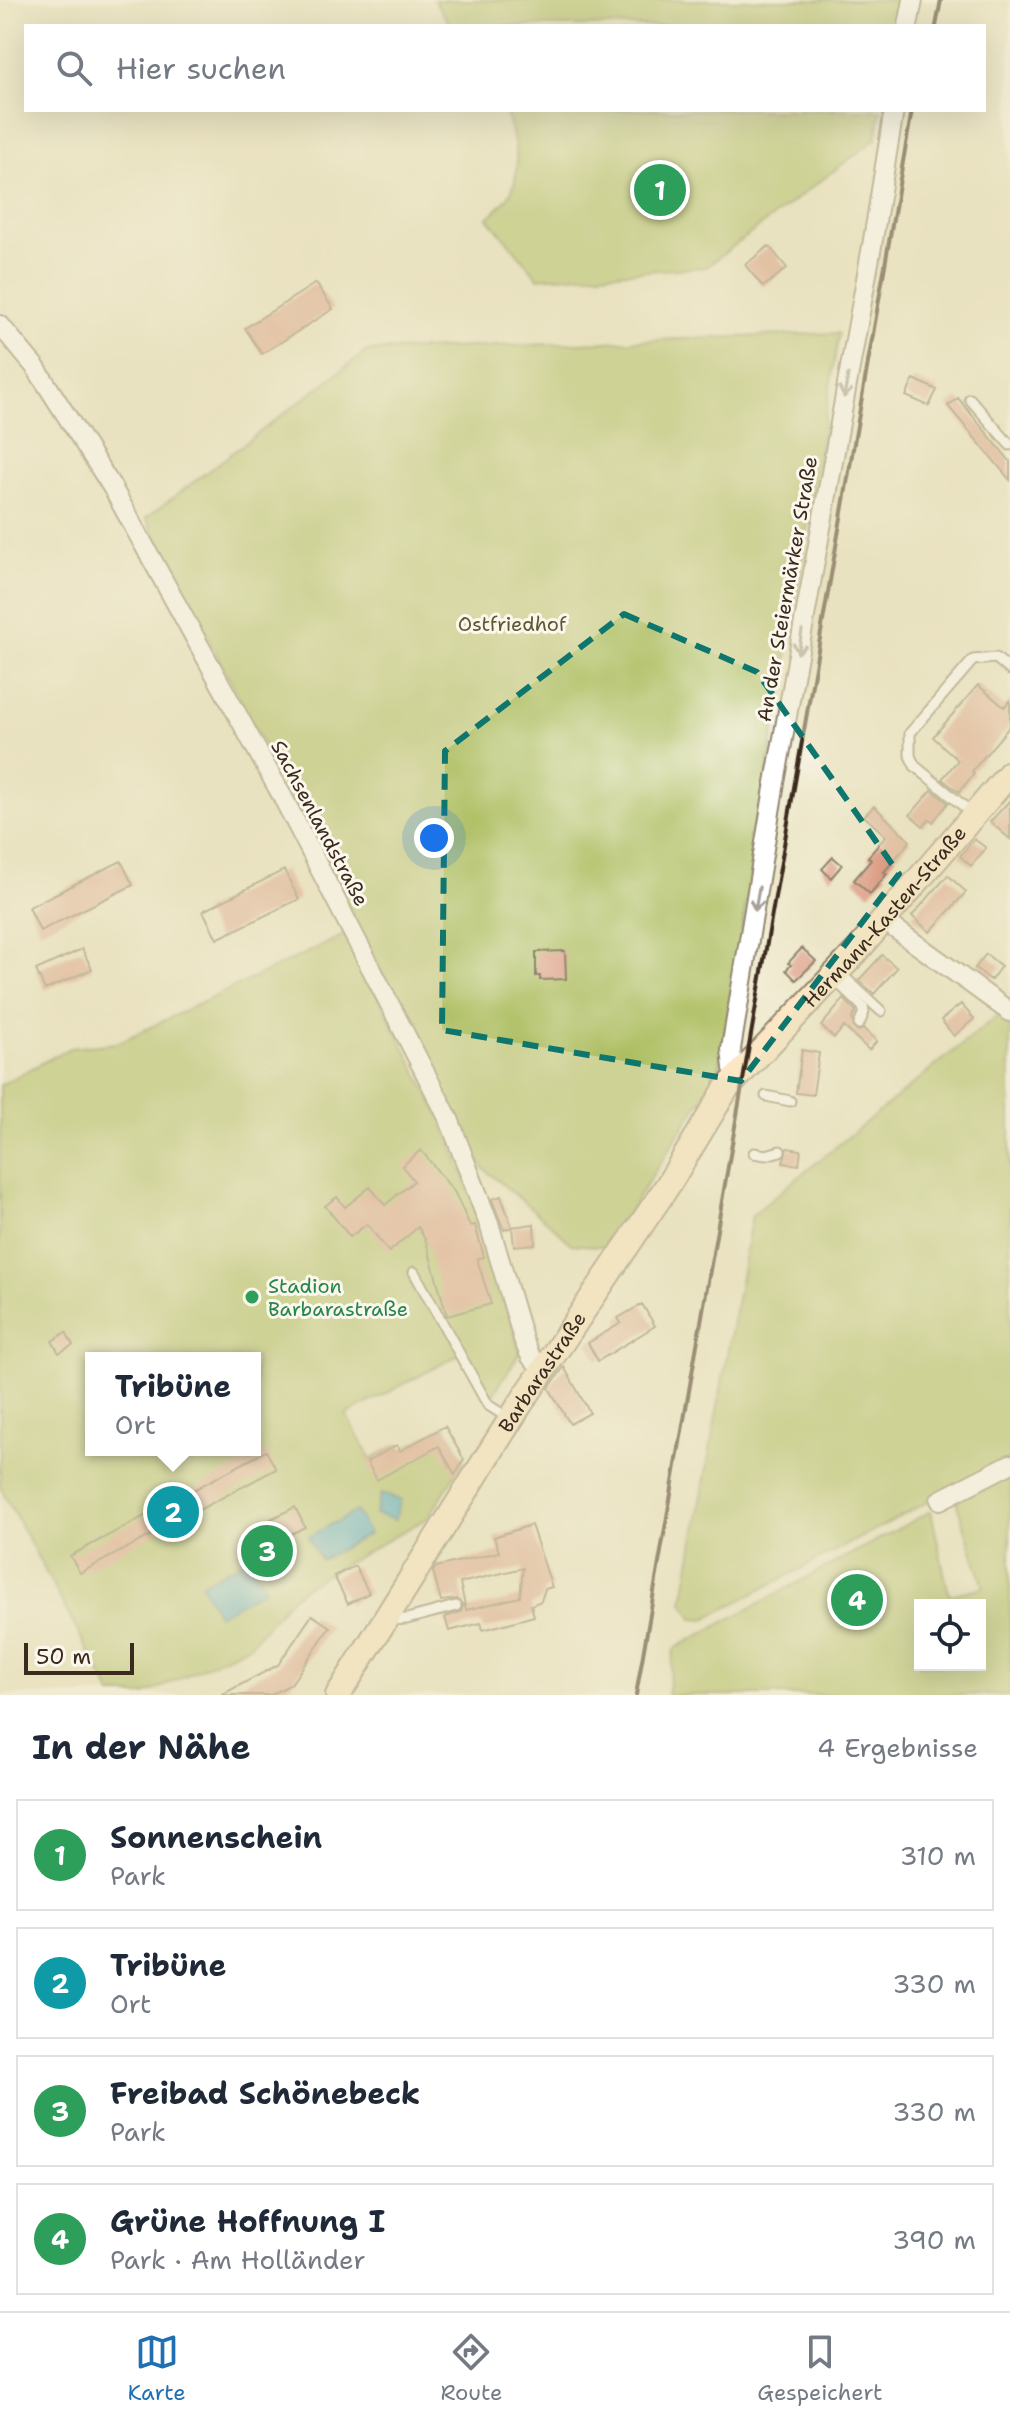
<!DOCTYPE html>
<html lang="de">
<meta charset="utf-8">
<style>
body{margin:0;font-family:"Shantell Sans",sans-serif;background:#f6f6f7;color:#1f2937}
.controls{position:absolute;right:24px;bottom:24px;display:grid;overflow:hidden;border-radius:0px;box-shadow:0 8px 32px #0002}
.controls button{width:72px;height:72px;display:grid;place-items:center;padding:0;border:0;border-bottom:2px solid #e0e1e3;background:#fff;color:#1f2937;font:40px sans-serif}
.scale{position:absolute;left:24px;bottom:20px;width:110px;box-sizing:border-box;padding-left:8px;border:4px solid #3b2a1e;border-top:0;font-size:22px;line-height:28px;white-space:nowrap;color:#3b2a1e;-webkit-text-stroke:6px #fbf7ec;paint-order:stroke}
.you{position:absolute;left:434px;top:838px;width:28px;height:28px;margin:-20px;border:6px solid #fff;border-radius:50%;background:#1a73e8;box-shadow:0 0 0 12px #1a73e833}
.badge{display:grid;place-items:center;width:52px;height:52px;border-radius:50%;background:#1f6fb2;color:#fff;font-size:26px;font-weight:700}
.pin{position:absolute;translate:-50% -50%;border:4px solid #fff;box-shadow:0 2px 8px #0006}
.popup{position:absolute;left:85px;top:1352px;width:176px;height:104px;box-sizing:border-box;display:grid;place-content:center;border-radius:0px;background:#fff;filter:drop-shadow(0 2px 6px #0005);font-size:26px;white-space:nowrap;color:#747a83}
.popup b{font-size:30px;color:#1f2937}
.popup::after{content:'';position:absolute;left:50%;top:100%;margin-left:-16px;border:16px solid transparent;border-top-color:#fff}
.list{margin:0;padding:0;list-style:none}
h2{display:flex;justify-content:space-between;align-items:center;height:104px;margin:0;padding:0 32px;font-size:34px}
h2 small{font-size:26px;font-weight:400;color:#747a83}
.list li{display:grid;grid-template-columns:52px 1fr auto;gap:24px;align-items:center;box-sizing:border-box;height:112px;margin:0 16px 16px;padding:0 16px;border:2px solid #e0e1e3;border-radius:0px}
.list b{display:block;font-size:30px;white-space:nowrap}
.list p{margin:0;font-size:26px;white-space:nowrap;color:#747a83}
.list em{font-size:26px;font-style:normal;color:#747a83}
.icon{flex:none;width:44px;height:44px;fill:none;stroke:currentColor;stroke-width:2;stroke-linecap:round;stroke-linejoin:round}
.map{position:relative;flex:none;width:1010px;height:1695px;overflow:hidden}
.search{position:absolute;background:#fff;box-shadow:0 8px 32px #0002;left:24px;right:24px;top:24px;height:88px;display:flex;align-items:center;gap:20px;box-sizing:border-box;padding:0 28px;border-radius:0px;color:#747a83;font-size:30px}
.sheet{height:616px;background:#fff}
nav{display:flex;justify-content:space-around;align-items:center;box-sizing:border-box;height:112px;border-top:2px solid #e0e1e3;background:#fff;font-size:22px;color:#747a83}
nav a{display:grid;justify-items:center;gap:4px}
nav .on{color:#1f6fb2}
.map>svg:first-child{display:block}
.green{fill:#aebf63;stroke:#747440;stroke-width:2;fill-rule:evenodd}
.water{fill:#44a6c4;stroke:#406871;stroke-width:2}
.building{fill:#dc9b83;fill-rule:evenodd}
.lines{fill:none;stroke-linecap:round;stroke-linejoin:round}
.lane-casing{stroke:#92866f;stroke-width:13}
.street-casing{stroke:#92866f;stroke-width:22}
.secondary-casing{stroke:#92866f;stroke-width:28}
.lane{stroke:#fff;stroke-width:9}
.street{stroke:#fff;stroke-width:18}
.secondary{stroke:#fce6c4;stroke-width:24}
.rail{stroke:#3b2a1e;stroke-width:4}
.oneway{stroke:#a79f9a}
.marked{fill:none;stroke:#0f766e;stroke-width:6;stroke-dasharray:16 10;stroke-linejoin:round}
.leisure-dot{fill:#2e9e5b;stroke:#fbf7ec;stroke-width:3}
.labels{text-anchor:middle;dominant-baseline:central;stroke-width:6;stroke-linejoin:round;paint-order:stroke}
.street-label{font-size:20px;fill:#3b2a1e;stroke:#fbf7ec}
.park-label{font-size:20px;fill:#5e5733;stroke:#fbf7ec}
.leisure-label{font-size:20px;fill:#27864d;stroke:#fbf7ec;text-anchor:start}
</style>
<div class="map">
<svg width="1010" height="1695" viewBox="0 0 1010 1695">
<rect width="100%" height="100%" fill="#fbf7ec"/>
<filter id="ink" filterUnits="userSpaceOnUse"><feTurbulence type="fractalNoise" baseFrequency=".0125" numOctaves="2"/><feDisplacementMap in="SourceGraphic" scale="16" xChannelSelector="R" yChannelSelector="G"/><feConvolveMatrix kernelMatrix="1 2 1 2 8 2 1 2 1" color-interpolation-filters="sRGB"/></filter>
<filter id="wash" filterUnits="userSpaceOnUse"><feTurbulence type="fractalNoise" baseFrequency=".006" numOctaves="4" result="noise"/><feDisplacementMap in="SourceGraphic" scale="32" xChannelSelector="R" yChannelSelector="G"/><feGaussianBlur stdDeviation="1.8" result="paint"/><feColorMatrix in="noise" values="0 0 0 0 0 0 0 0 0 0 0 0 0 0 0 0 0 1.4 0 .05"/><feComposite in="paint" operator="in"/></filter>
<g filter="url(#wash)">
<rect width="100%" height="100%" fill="#e9e2c0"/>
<path class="green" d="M434 0H900L895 26H451Z
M505 110H881L876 139 706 267 538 278 488 218C494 212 501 206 507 199 525 174 514 136 505 110Z
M839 333 719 1072 606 1247 571 1244 555 1228 482 1167 146 518 367 351Z
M346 934 443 1122 490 1242 520 1352 491 1398 464 1352 346 1415 371 1459 397 1445 401 1451 445 1426 464 1460 429 1517 306 1586 287 1602 250 1645 145 1695H112L0 1487V1085L70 1048 117 1043ZM91 1358H255V1450H91Z
M1003 1011 1010 1017V1459L705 1619 693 1618 683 1602 752 1215Z
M1010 1469V1695H667L674 1649 931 1511 949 1595 984 1587 955 1498ZM920 1605H980V1665H920Z"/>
<path class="water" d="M381 1494 401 1500 395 1520 375 1514Z
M356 1511 369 1534 321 1560 308 1537Z
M249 1558 265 1589 218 1615 201 1584Z"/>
<g id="blocks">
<path class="building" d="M769 246 787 268 763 287 745 265Z
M316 283 333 309 262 354 245 328Z
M914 379 937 390 929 406 906 396Z
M958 398 1010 461V480L948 406Z
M978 685 1004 707 1010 700V726L972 771 974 774 959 792 942 779 958 760 933 737Z
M932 790 948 803 933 822 930 819 923 826 910 815Z
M1010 800V839L990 822Z
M874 806 910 841 884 872 887 874 870 894 854 880 871 860 868 857 886 836 864 816Z
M974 839 986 848 971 866 960 856Z
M833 857 842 865 831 878 822 869Z
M121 861 133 885 40 931 29 907Z
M284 870 299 899 217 939 203 911Z
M948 875 966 892 930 932 912 916Z
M802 948 816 961 796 980 786 970 791 965 788 963Z
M82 949 92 969 45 990 36 970Z
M565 951 566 979 540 980V976H536V952Z
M986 954 1001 966 991 980 975 968Z
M882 955 897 968 874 994 859 980Z
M844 999 856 1011 852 1019 854 1029 859 1031 864 1029 877 1041 869 1050 844 1027 834 1038 821 1026Z
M961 1004 974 1019 954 1036 941 1020Z
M802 1050 819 1053 813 1095 796 1093Z
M787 1148 801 1150 799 1165 783 1163Z
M421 1150 455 1193 470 1226 475 1225 484 1257 477 1259 491 1304 447 1316 426 1241 418 1227 389 1252 367 1224 350 1237 325 1206 337 1197 345 1207 370 1187 385 1205 414 1181 402 1166Z
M501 1196 512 1227 534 1224 535 1244 514 1246 512 1227 504 1230 492 1199Z
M642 1304 655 1326 598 1361 588 1343 621 1323 618 1318Z
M66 1332 73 1345 59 1353 52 1341Z
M564 1367 590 1413 570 1424 549 1388Z
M445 1426 464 1460 455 1475 439 1446 377 1480 367 1462 397 1445 400 1451Z
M266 1451 276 1469 80 1573 70 1556Z
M295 1507 305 1527 273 1543 263 1523Z
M531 1525 552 1587 545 1589 541 1601 531 1605 534 1616 483 1630 481 1623 449 1631 445 1617 461 1612 463 1605 457 1599 441 1601 433 1571 436 1567 499 1552 494 1537ZM523 1568 520 1597 466 1610 460 1583Z
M355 1566 369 1593 348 1604 334 1576Z
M312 1615 330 1627 291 1684 271 1695H221L278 1665Z"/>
</g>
</g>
<g filter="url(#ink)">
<use href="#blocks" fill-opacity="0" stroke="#92866f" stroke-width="2"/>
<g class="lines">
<g class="lane-casing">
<path id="lane" d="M970 399 1010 445
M973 814 915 766 910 756V733L973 660 996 658 1010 670
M840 973 881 1011
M833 978 863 1007 864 1012 859 1024
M766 1096 790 1101
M754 1153 766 1155 780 1151
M414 1272 488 1405 510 1419
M389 1620 407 1619 456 1606"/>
</g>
<g class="street-casing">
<path id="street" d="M908 26 913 0
M0 325 36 368 112 487 281 794 449 1119 490 1227 524 1342 531 1357 543 1368
M883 920 1010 1012
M736 1077 733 1068 731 1049 774 788 872 246 894 110
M940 1500 1010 1464"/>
</g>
<g class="secondary-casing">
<g id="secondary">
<path id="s1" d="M338 1695 519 1406 668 1185 726 1089 858 950 1010 773"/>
</g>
</g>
<use href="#lane" class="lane"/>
<use href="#street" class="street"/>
<use href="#secondary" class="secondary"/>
<path class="rail" d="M936 26 941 0
M636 1695 912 110"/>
</g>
<defs><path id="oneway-shaft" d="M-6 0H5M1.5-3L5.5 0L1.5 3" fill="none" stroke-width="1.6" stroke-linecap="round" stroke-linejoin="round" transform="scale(2)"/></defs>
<g class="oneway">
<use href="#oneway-shaft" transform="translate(846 386) rotate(100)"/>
<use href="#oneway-shaft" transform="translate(800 642) rotate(100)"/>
<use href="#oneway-shaft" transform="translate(757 899) rotate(100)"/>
</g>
</g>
<path d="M0 0H1010V1695H0ZM624 614 757 672 899 874 741 1081 442 1030 445 751Z" fill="#e9e2c0" fill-opacity=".55" fill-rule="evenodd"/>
<path class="marked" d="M624 614 757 672 899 874 741 1081 442 1030 445 751Z"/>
<circle class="leisure-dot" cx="252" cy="1297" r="8"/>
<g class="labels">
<g class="street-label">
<text transform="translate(787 589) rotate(-80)">An der Steiermärker Straße</text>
<text transform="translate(320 823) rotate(62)">Sachsenlandstraße</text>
<text stroke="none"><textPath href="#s1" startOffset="954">Hermann-Kasten-Straße</textPath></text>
<text stroke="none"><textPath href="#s1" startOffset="382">Barbarastraße</textPath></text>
</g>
<g class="park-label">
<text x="512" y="624">Ostfriedhof</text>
</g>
<g class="leisure-label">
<text x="268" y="1286">Stadion<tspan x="268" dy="23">Barbarastraße</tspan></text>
</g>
</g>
</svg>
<div class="controls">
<button><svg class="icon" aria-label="locate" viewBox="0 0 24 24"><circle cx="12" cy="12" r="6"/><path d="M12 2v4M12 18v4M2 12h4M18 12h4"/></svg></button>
</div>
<div class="scale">50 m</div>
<div class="you"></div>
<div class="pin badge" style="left:660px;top:190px;background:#2e9e5b">1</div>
<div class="pin badge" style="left:173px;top:1512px;background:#0f9aa8">2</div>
<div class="popup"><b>Tribüne</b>Ort</div>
<div class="pin badge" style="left:267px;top:1551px;background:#2e9e5b">3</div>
<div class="pin badge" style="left:857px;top:1600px;background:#2e9e5b">4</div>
<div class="search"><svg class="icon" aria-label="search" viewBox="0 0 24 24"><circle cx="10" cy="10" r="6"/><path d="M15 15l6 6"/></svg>Hier suchen</div>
</div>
<section class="sheet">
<h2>In der Nähe<small>4 Ergebnisse</small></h2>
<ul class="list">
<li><span class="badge" style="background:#2e9e5b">1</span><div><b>Sonnenschein</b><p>Park</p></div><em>310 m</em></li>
<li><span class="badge" style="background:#0f9aa8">2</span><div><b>Tribüne</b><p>Ort</p></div><em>330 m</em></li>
<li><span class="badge" style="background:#2e9e5b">3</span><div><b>Freibad Schönebeck</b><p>Park</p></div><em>330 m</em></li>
<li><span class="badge" style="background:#2e9e5b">4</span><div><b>Grüne Hoffnung I</b><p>Park · Am Holländer</p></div><em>390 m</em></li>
</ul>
</section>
<nav>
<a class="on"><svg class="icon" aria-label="map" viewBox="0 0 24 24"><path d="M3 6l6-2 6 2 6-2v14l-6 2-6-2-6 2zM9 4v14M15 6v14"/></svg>Karte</a>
<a><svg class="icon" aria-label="directions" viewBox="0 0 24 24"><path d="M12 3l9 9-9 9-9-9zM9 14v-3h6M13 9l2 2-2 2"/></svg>Route</a>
<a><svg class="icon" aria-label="saved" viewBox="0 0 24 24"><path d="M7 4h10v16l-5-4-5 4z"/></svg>Gespeichert</a>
</nav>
